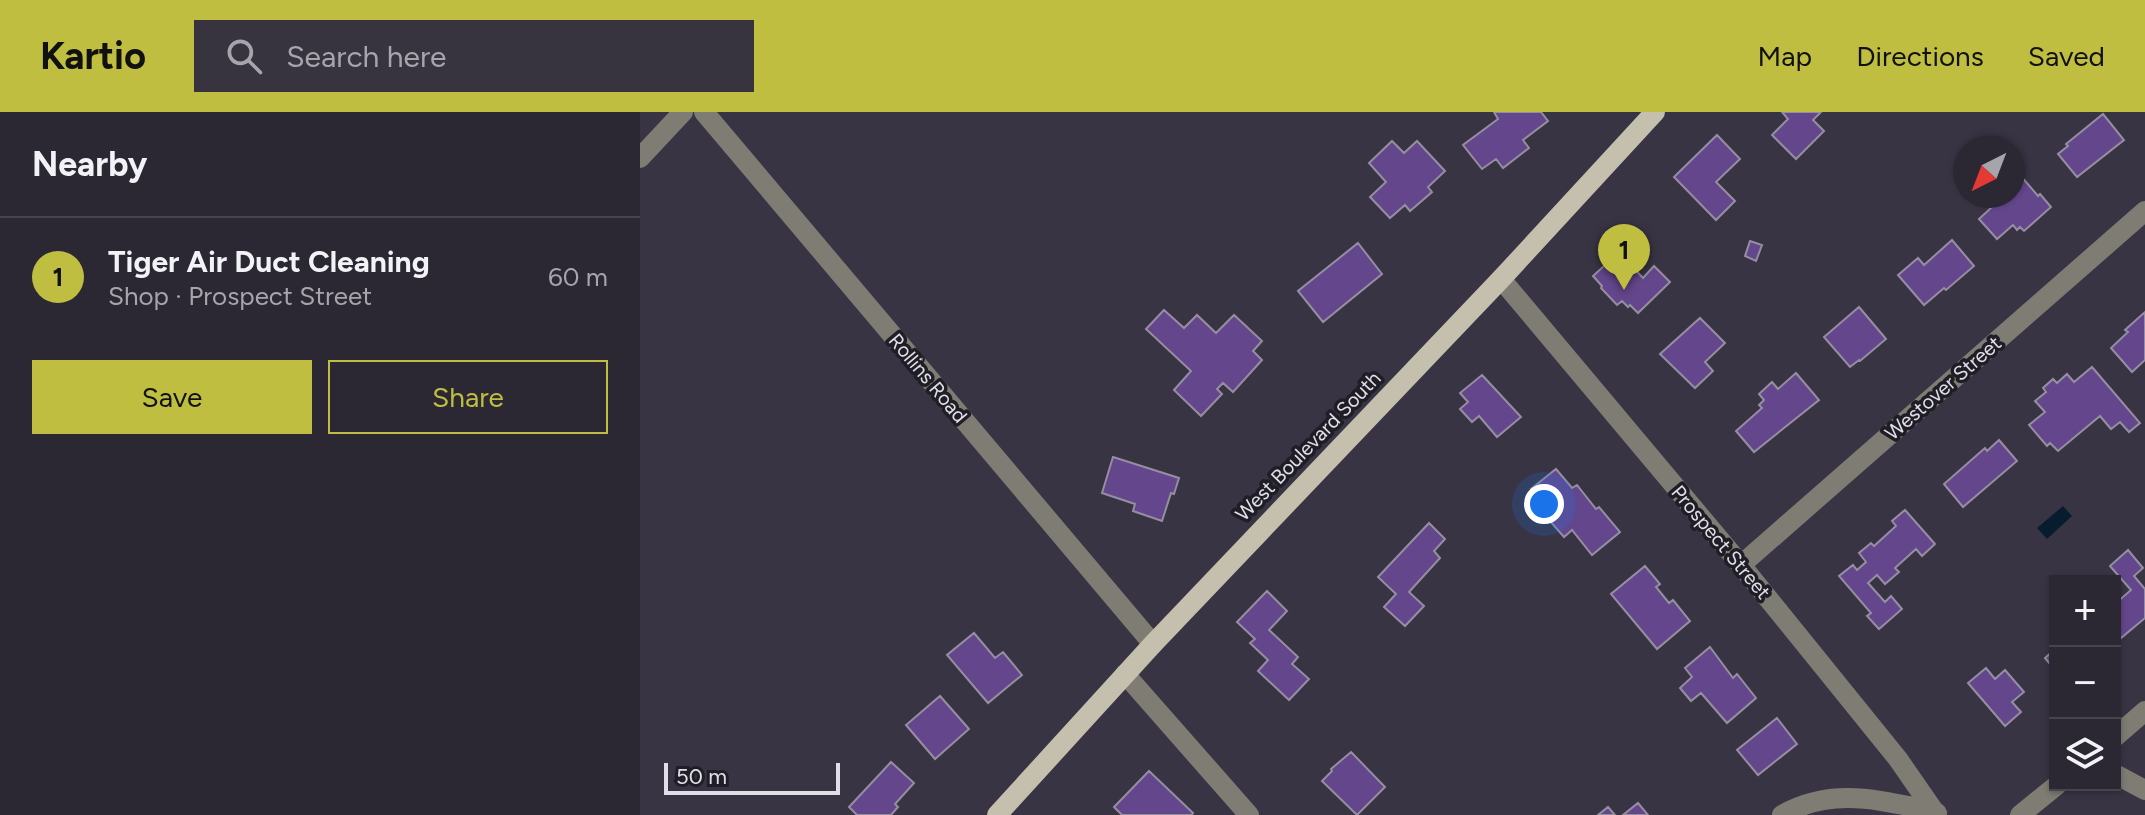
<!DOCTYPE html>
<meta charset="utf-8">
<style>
body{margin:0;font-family:Figtree,sans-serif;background:#37333f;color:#f1f3f6}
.controls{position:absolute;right:24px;bottom:24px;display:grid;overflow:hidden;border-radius:0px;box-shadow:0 2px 6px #0004}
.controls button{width:72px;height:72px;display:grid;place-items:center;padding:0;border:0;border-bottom:2px solid #47444e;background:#2b2733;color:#f1f3f6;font:40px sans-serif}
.compass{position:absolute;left:1313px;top:24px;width:72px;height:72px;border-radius:50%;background:#2b2733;box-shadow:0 2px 6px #0004;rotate:222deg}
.scale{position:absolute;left:24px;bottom:20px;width:176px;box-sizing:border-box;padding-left:8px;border:4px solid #e1dee8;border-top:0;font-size:22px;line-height:28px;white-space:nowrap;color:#e1dee8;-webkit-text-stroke:6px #1f1d25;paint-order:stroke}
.you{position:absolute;left:904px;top:392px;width:28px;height:28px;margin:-20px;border:6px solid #fff;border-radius:50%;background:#1a73e8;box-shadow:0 0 0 12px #1a73e833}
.badge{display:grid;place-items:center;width:52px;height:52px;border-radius:50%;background:#bfbe41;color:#111;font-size:26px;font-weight:700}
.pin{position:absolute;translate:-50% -66px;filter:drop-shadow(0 2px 4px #0008)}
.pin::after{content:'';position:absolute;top:42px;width:28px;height:24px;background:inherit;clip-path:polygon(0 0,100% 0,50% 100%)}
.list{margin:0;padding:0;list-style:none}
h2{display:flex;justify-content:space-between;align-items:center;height:104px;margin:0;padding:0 32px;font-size:34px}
h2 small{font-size:26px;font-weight:400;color:#a6a5ac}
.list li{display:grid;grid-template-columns:52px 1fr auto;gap:24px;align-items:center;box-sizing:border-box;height:120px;padding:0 32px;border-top:2px solid #47444e}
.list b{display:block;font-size:30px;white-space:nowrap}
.list p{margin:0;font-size:26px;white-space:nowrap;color:#a6a5ac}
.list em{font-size:26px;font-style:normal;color:#a6a5ac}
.actions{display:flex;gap:16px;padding:24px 32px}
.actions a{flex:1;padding:18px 0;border:2px solid #bfbe41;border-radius:0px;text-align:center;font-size:28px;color:#bfbe41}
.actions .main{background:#bfbe41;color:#111}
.icon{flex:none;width:44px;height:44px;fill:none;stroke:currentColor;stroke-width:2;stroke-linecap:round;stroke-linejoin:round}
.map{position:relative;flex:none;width:1505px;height:703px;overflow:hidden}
header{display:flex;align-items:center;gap:48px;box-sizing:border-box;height:112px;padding:0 40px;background:#bfbe41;color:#111}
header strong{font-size:38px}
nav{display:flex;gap:44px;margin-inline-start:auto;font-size:28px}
.search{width:560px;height:72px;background:#37333f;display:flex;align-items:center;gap:20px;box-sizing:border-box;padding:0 28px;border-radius:0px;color:#a6a5ac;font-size:30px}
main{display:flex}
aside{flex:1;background:#2b2733}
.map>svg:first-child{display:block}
.water{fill:#071c2f}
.building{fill:#64468c;stroke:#958ea1;stroke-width:2}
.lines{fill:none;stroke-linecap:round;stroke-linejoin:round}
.minor{stroke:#7e7c73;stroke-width:20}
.major{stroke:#c5bfae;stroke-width:20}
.labels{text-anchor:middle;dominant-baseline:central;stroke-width:7;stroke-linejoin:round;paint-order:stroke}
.street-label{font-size:20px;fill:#e1dee8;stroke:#1f1d25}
</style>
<header>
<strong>Kartio</strong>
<div class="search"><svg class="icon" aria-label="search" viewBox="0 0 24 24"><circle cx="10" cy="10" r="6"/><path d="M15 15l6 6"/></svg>Search here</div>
<nav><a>Map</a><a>Directions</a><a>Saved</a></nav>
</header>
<main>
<aside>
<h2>Nearby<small></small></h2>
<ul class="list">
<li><span class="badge">1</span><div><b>Tiger Air Duct Cleaning</b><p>Shop · Prospect Street</p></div><em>60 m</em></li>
</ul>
<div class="actions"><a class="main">Save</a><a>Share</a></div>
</aside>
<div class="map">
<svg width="1505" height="703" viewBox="0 0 1505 703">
<rect width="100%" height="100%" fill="#393444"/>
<path class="water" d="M1423 394 1432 404 1407 427 1397 416Z"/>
<path class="building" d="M901 0 908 9 883 28 889 36 863 56 856 47 842 57 823 33 858 7 854 0Z
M1142 0H1181L1173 8 1184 19 1156 47 1132 23 1148 7Z
M1463 2 1484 28 1437 65 1418 42 1428 34 1426 32Z
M1077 23 1100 47 1076 70 1095 89 1076 108 1034 65Z
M752 29 764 41 777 29 805 59 788 75 792 80 770 99 765 93 750 106 730 85 746 70 729 51Z
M1374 56 1398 84 1400 82 1411 95 1384 119 1380 115 1377 118 1373 113 1357 127 1339 107 1352 95 1342 84H1373Z
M994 117 1007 131 999 137 1003 141 991 153 1003 166 1014 154 1030 170 998 201 990 193 988 195 982 189 977 193 961 176 962 174 953 164 977 142 973 137Z
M1312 128 1334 154 1306 178 1304 176 1284 193 1258 163 1278 146 1284 153Z
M1110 129 1122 133 1116 149 1105 144Z
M718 131 742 162 683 210 658 179Z
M1219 195 1246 227 1220 249 1219 248 1210 255 1184 225Z
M524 198 544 216 557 203 576 221 594 203 622 229 613 239 622 248 593 280 583 271 577 277 582 282 561 304 534 278 551 259 506 217Z
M1505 200V248L1492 260 1471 236 1488 220 1485 218Z
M1060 206 1085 231 1065 250 1073 259 1055 276 1020 242Z
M1452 255 1500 311 1489 320 1480 310 1471 317 1460 304 1418 339 1410 331 1407 334 1389 313 1405 300 1395 289 1406 280 1403 276 1413 267 1417 271 1427 262 1434 270Z
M1156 261 1179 288 1114 340 1096 319 1122 296 1119 293 1124 288 1119 282 1132 270 1138 277Z
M842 263 881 305 857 325 839 304 832 310 820 297 828 290 820 281Z
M1359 328 1377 349 1323 395 1304 372 1345 336 1347 339Z
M473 345 539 366 534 382 531 381 522 409 493 399 495 392 462 381Z
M916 357 932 376 937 373 956 397 959 395 980 420 952 443 932 418 924 425 909 408 918 401 913 396 909 399 891 377Z
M1265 398 1295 432 1282 444 1276 437 1255 456 1259 460 1245 472 1237 463 1228 471 1245 490 1251 484 1262 497 1239 517 1227 504 1231 501 1199 464 1213 453 1217 458 1226 450 1219 441 1231 431 1234 434 1256 414 1252 409Z
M789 411 805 427 794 439 800 446 769 480 784 494 765 514 744 495 756 482 738 465Z
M1488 438 1503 456 1494 464 1505 477V506L1481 526 1475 519V492L1491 478 1470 454Z
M1005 454 1020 472 1016 475 1029 491 1033 488 1050 509 1017 537 971 482Z
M627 479 647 499 629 518 658 545 652 552 669 567 649 588 618 559 628 548 610 531 615 527 597 510Z
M334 521 355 546 363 540 382 563 348 591 307 543Z
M1070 535 1093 566 1097 562 1116 586 1087 611 1061 581 1051 589 1040 576 1052 565 1045 556Z
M1415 537V558L1405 546Z
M1346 556 1355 567 1365 558 1384 580 1372 590 1381 600 1365 614 1328 571Z
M300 584 329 617 295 647 266 613Z
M1137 606 1157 632 1118 663 1097 638Z
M711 640 745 675 717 703 682 669 692 659 691 657Z
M251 650 274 671 255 692 258 695 251 703H217L209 695Z
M509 659 553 701 552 703H482L474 695Z
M998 691 1008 703H983Z
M968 695 975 703H958Z"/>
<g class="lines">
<path class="minor" d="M64 0 513 532
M0 46 43 0
M861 167 1101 453 1258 647 1294 699
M1101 453 1505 99
M485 562 609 703
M1475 625 1505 599
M1475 662 1505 678
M1142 703C1193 674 1241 689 1294 699L1297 701
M1380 703 1417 673"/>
<path class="major" d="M357 703 513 532 861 167 1015 0"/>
</g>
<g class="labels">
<g class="street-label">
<text transform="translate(288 266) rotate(50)">Rollins Road</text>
<text transform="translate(1303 276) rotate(-41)">Westover Street</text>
<text transform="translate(668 334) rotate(-46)">West Boulevard South</text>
<text transform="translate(1081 430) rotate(50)">Prospect Street</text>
</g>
</g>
</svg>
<div class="controls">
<button>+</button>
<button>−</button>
<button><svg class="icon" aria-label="layers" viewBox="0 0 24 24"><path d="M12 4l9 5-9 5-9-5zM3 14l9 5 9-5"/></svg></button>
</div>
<svg class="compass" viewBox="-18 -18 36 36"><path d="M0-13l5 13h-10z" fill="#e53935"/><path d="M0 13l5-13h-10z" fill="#a6a5ac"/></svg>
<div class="scale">50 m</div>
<div class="you"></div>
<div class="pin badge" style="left:984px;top:178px">1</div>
</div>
</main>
